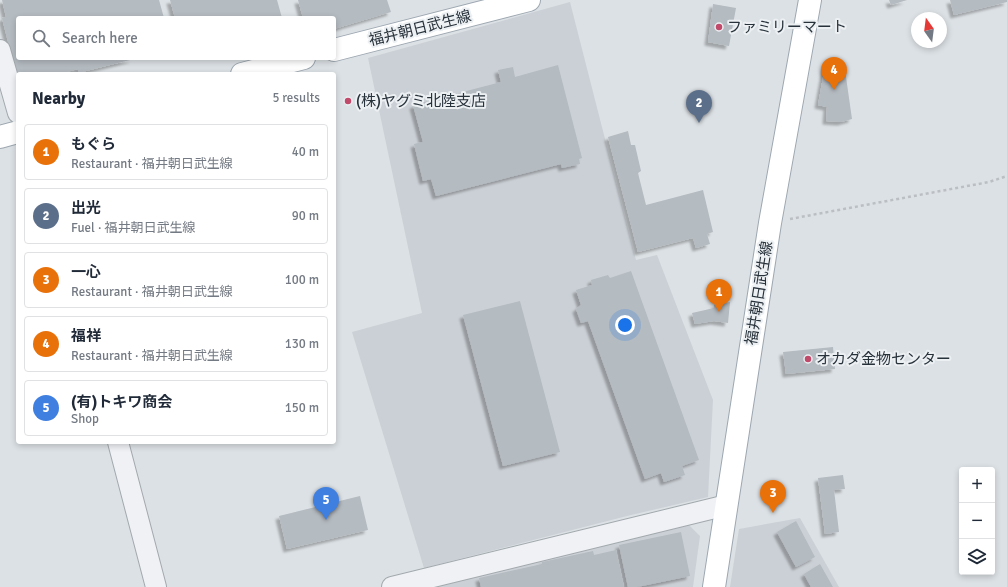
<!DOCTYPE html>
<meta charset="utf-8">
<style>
body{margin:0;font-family:Signika,"Noto Sans JP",sans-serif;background:#f6f6f7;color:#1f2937}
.controls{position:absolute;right:12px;bottom:12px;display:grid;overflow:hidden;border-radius:4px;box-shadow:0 2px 6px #0003}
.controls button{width:36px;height:36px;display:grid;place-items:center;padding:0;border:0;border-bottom:1px solid #e0e1e3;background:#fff;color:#1f2937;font:20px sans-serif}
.compass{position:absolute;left:911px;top:12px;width:36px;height:36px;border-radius:50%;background:#fff;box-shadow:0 2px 6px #0003;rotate:346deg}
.you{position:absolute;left:625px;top:325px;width:14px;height:14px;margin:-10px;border:3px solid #fff;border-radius:50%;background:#1a73e8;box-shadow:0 0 0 6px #1a73e833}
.badge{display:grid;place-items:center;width:26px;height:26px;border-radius:50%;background:#d93025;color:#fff;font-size:13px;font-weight:700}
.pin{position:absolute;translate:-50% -33px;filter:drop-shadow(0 1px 2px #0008)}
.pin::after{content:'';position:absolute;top:21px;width:14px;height:12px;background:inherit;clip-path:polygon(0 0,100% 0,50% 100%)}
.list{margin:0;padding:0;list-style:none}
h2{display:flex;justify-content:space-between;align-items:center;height:52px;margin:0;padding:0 16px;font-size:17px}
h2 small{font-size:13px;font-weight:400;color:#747a83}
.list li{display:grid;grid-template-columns:26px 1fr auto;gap:12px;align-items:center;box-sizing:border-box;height:56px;margin:0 8px 8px;padding:0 8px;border:1px solid #e0e1e3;border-radius:4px}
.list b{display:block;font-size:15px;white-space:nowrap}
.list p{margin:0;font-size:13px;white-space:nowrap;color:#747a83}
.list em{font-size:13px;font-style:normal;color:#747a83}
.icon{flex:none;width:22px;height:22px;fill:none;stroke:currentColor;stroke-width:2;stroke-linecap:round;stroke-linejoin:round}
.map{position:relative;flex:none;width:1007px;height:587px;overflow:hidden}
.search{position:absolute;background:#fff;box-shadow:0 2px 6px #0003;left:16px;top:16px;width:320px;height:44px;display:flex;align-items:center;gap:10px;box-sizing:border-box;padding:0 14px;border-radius:4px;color:#747a83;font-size:15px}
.panel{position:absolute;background:#fff;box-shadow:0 2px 6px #0003;left:16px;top:72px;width:320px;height:372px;border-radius:4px}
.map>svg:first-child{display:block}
.built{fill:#cbd0d6}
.building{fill:#b4bbc1;filter:url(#shadow)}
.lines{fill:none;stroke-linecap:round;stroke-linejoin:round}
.minor-casing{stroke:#a2a9ae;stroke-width:22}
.major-casing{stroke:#9da7b0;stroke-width:24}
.path{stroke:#bbbfc4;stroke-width:2.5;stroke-dasharray:3 3;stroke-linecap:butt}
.minor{stroke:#eff1f4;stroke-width:20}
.major{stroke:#fff;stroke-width:22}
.poi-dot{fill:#c14a6b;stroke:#ecf0f3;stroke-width:1.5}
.labels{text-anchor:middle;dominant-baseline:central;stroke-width:4;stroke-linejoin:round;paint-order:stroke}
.poi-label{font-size:15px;fill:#27313a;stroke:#ecf0f3;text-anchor:start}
.street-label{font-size:15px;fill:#27313a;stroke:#ecf0f3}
</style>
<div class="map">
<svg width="1007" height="587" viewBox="0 0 1007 587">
<defs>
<filter id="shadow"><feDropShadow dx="-3.5" dy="3.5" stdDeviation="1" flood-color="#0004"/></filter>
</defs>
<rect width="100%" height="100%" fill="#dce1e5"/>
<path class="built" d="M570 2 636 260 657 255 713 400 708 497 627 516 424 568 352 332 422 313 368 58Z
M800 518 839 587H730L739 529Z
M688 524 700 536 693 587H436Z"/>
<path class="building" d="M2 0H159L164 18H18V58L134 59 78 73V69L59 74H18L17 77 2 18 6 17Z
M170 0H277L282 18H175Z
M298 0H387L391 12 334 29V18H303Z
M889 0H907L891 5Z
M950 0H1007V2L954 15Z
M713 4 736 8 729 46 708 42Z
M558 65 582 158 579 159 580 164 562 168 561 164 436 196 431 179 423 181 414 144 423 142 413 105 501 82 498 70 513 67 515 77Z
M825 66 845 70 852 119 841 122 826 121 827 107 818 105Z
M628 131 631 145H635L641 171 638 173 646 205 703 190 713 232 707 234 710 244 696 248 693 238 638 252 608 137Z
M631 271 699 460 682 466 685 475 664 482 661 473 645 479 588 321 581 323 576 309 581 305 576 290 592 285 591 280 608 275 610 278Z
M520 301 560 452 503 466 463 315Z
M730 302 728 323 714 321 695 324 692 313 714 308V305Z
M833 347 835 369 786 374 783 352Z
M843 475 845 489 834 490 839 532 825 534 818 478Z
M360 496 368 530 287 549 279 516Z
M796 521 815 557 796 567 777 532Z
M681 532 690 576 637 587H628L619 545Z
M616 550 624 587H481L479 578 542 564V562L593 551 594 555Z
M820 564 833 587H811L804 574Z"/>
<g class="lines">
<g class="minor-casing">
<path id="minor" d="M0 50 18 113
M118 442 156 587
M392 587 727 505"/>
</g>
<g class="major-casing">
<path id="major" d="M334 50 529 0
M242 74 304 58
M0 137 18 132
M714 587 770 223 810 0"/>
</g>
<path class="path" d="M790 219 989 182 1007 176"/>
<use href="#minor" class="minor"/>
<use href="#major" class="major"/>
</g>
<g class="poi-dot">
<circle cx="719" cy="27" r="4"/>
<circle cx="348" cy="101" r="4"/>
<circle cx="808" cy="359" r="4"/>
</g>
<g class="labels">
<g class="poi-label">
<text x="727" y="27">ファミリーマート</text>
<text x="356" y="101">(株)ヤグミ北陸支店</text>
<text x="816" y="359">オカダ金物センター</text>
</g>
<g class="street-label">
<text transform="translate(420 28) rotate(-14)">福井朝日武生線</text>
<text transform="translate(759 293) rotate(-81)">福井朝日武生線</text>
</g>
</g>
</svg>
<div class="controls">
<button>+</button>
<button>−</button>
<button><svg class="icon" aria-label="layers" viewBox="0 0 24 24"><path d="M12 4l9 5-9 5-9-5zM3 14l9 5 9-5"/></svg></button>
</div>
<svg class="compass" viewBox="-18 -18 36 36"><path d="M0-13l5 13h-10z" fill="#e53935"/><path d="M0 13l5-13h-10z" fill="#747a83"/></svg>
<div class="you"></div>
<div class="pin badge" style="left:719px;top:312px;background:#e8710a">1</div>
<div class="pin badge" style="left:699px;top:123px;background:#5c6f8a">2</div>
<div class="pin badge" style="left:773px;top:513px;background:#e8710a">3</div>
<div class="pin badge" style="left:834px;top:90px;background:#e8710a">4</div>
<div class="pin badge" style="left:326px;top:520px;background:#3f7fe0">5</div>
<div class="search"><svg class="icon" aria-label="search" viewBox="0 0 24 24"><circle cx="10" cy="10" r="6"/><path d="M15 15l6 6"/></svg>Search here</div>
<section class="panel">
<h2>Nearby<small>5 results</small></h2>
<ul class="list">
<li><span class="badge" style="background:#e8710a">1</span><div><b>もぐら</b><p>Restaurant · 福井朝日武生線</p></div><em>40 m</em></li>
<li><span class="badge" style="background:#5c6f8a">2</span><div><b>出光</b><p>Fuel · 福井朝日武生線</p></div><em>90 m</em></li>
<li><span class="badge" style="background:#e8710a">3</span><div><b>一心</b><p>Restaurant · 福井朝日武生線</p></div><em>100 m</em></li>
<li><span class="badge" style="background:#e8710a">4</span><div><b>福祥</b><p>Restaurant · 福井朝日武生線</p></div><em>130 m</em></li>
<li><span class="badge" style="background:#3f7fe0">5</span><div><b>(有)トキワ商会</b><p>Shop</p></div><em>150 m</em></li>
</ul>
</section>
</div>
